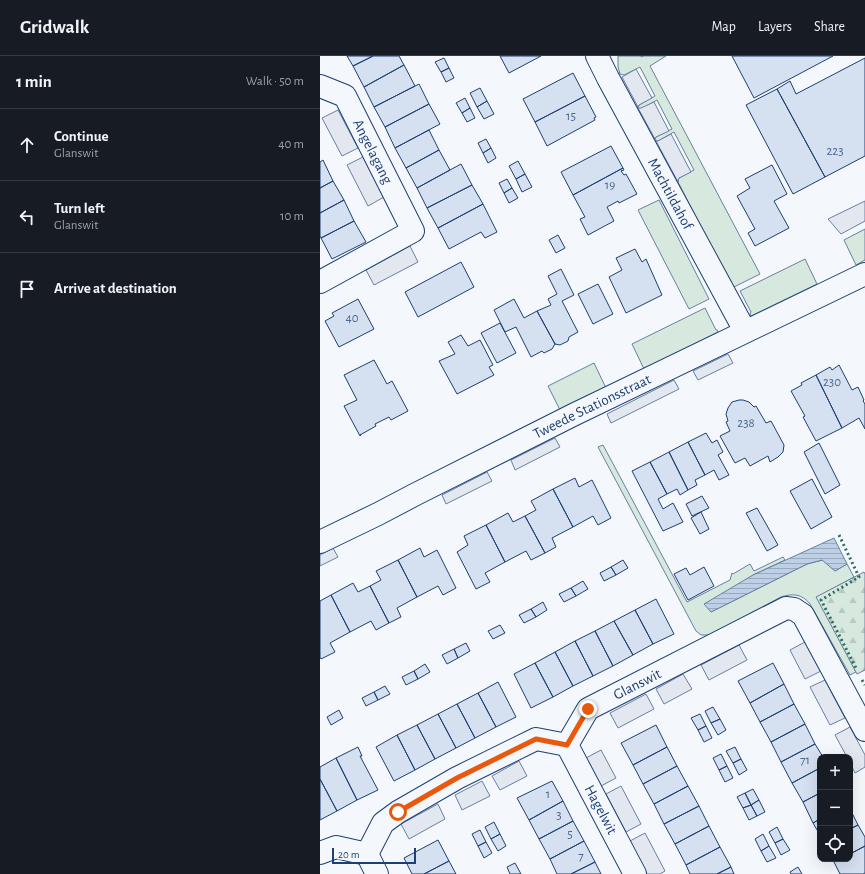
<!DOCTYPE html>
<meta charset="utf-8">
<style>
body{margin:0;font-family:"Alegreya Sans",sans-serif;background:#242831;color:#f1f3f6}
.controls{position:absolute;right:12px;bottom:12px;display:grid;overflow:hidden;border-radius:8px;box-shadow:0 4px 16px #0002}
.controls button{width:36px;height:36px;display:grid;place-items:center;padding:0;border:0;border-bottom:1px solid #363941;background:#171b24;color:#f1f3f6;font:20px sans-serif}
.scale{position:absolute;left:12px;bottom:10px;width:84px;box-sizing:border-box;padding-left:4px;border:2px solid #1d3f73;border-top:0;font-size:11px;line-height:14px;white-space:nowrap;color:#1d3f73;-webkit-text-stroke:3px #f4f7fb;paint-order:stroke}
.stop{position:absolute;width:12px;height:12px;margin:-9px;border:3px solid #ea580c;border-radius:50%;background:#fff}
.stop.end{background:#ea580c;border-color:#fff;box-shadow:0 1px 4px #0008}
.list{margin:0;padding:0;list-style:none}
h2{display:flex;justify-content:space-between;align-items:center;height:52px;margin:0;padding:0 16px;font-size:17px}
h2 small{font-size:13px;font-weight:400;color:#9ea1a6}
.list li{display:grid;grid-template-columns:26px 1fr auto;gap:12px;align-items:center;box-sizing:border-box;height:72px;padding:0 16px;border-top:1px solid #363941}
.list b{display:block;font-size:15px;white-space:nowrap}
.list p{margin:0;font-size:13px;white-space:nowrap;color:#9ea1a6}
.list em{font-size:13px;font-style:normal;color:#9ea1a6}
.icon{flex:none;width:22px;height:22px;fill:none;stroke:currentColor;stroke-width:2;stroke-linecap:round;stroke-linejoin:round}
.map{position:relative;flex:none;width:545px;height:818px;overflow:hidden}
header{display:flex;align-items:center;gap:24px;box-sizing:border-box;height:56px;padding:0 20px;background:#171b24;border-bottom:1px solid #363941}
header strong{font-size:19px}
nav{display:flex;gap:22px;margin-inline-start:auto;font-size:14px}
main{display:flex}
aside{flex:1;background:#171b24}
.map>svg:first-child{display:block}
.green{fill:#d7e8df;stroke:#687fa3}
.forest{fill:url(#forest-firs);stroke:#687fa3}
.parking{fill:#e3e8f0;stroke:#687fa3}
.water{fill:url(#water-rules);stroke:#687fa3}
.building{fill:#d5e0f0;stroke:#1d3f73}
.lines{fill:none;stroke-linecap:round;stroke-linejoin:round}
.minor-casing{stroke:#1d3f73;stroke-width:24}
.minor{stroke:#f4f7fb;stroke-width:22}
.hedge{stroke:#2c6c60;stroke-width:3;stroke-dasharray:2 3;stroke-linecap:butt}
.route{stroke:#ea580c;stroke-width:5}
.labels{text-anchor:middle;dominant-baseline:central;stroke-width:3;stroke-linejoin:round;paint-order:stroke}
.number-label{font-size:13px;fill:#4b6792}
.street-label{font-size:15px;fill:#1d3f73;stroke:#f4f7fb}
</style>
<header>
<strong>Gridwalk</strong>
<nav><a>Map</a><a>Layers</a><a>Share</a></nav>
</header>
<main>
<aside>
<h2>1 min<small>Walk · 50 m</small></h2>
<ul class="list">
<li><svg class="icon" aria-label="ahead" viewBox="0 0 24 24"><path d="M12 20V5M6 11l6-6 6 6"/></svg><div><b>Continue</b><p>Glanswit</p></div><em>40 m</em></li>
<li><svg class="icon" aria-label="left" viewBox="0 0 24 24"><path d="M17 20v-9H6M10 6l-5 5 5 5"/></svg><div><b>Turn left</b><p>Glanswit</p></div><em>10 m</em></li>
<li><svg class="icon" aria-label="arrive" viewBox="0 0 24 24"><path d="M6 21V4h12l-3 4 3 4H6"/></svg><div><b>Arrive at destination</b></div></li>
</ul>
</aside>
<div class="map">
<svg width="545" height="818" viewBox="0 0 545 818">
<defs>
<pattern id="forest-firs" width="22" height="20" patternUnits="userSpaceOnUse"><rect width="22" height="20" fill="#d7e8df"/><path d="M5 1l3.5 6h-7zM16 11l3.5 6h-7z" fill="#b8c8c3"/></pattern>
<pattern id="water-rules" width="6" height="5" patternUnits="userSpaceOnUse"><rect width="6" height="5" fill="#bed0e5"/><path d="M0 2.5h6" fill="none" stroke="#9aaabe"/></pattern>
</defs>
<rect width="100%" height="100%" fill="#f4f7fb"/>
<path class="green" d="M298 0H321V1L324 0H346L330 10 440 218 412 232 358 126V124L359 122 374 114 354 76 338 85H336L335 83 336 81 352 73 337 44 321 53 318 52V51L319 49 335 40 320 11 304 19 300 18 298 11Z
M339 144 389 243 369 253 318 154Z
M545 173V204L536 209 524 184Z
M485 203 497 228 431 260 430 258 431 256 420 235Z
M385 252 396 274H397L398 276 324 313 312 288Z
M274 307 286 332 240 354 228 330Z
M283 389 367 546 410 524 412 517 413 518 430 508 434 515 463 501 465 504 433 519 391 556 487 508 503 504 515 515 527 508 534 521 497 541 536 616 530 619 490 548C482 538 473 537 461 541L389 579H381L376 575 278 391Z"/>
<path class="forest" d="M544 516 545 518V614L537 618 496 541Z"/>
<path class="parking" d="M316 13 332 42 319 49 318 51 302 21Z
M334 46 349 75 336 81 335 83 318 52H321Z
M18 54 38 92 22 100 2 62Z
M351 78 371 116 359 122 358 124V126L336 85H338Z
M43 101 64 141 48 150 27 109Z
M545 145V165L521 178 508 163Z
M90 190 98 206 54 229 46 214Z
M408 298 413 307 378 324 373 315Z
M354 324 359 333 291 367 287 358Z
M235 382 240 391 195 414 191 404Z
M167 416 172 425 126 448 122 439Z
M13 492 18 501 0 510V499Z
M485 586 501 615 485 623 470 594Z
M419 589 427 604 389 624 381 609Z
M363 618 372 633 344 648 336 633Z
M505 624 525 662 510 669 490 631Z
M326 638 334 653 298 672 290 657Z
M530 671 545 699V711L535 717 530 707V701H527L515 679Z
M281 694 296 722 281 730 266 702Z
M199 705 207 720 180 734 172 720Z
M162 725 170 740 142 754 135 739Z
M301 730 321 768 306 776 286 738Z
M118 748 125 763 89 783 81 768Z
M325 777 345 815 340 818H327L310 785Z"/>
<path class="water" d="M514 482 527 508 515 515 502 504 487 508 391 556 384 548 433 519Z"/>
<path class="building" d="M27 0H53L33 10Z
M53 0H79L84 9 44 31 33 10Z
M180 0H221L189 17Z
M412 0H513L434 42Z
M124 2 129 12 121 16 115 6Z
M545 2V100L505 121 457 33 470 25 476 38Z
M84 9 95 30 54 51 44 31Z
M129 12 134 22 126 26 121 16Z
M253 17 265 40 215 66 203 43Z
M99 28 109 48 65 71 54 51Z
M160 32 167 45 157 51 150 37Z
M457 33 505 121 473 138 426 49Z
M265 40 276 61 274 62 275 64 227 90 215 66Z
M145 42 150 52 142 57 136 47Z
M167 45 174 58 164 63 157 51Z
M109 48 120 68 75 92 65 71Z
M150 52 155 62 147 66 142 57Z
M109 74 119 94 86 112 75 92Z
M166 83 171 92 163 97 158 87Z
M291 90 303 112 253 139 241 116Z
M171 92 176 102 168 107 163 97Z
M119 94 130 114 97 132 86 112Z
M3 104 13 125 0 132V106Z
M198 105 205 118 196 123 189 110Z
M141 108 152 129 107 152 97 132Z
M452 109 467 138 454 145 469 172 435 190 428 177 435 173 417 140 430 132 425 123Z
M303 112 304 114 301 115 304 119 306 118 317 138 299 147 298 145 287 151 294 165 268 179 260 163 265 161 253 139Z
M205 118 212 131 202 136 196 123Z
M187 123 192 132 184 137 179 127Z
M13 125 24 144 0 157V132Z
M152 129 163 148 118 172 107 152Z
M192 132 198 142 189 147 184 137Z
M24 144 34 165 1 182 0 180V157Z
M163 148 177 176 165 182 161 176 129 193 118 172Z
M34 165 46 186 12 203 1 182Z
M238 179 245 192 236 197 229 184Z
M315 193 322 206 326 203 342 239 306 257 289 221 302 214 296 202Z
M141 206 154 231 98 261 85 236Z
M241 213 254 239 242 245 258 276 249 281 248 285 240 289 235 288 217 255 231 249 228 243 237 238 228 220Z
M278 228 293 258 273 268 258 238Z
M38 243 54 273 19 291 5 265 14 260 12 257Z
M194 243 204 262 217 255 235 288 232 293 224 297 222 295 211 301 196 271 185 276 174 254Z
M180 267 196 297 177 307 161 277Z
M141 279 148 290 160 284 173 309 169 311 174 319 137 338 119 305 135 298 128 286Z
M54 304 67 328 72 325 88 355 71 364 69 361 55 368 56 370 40 379H41L40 380 24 350 37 344 24 319Z
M519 309 532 334 538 331 544 344 543 345 545 348V373L539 362 522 372 496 319 510 311 512 314Z
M496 319 522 372 496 385 483 361 485 360 471 335 482 329 481 327Z
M419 344H423L429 346 434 351 436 350 446 367 451 365 464 389 463 396 458 401 450 406 448 400 430 410 425 402 415 407 400 380 410 375 406 366 408 365 406 358 408 352 412 346Z
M386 377 392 387 397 384 403 396 398 399 409 419 399 424 394 414 385 419 368 386Z
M368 386 385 419 375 424 377 429 368 434 349 396Z
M499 387 520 429 505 438 484 396Z
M349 396 368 434 360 439 357 433 347 438 330 406Z
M330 406 347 438 338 443 343 453 353 447 363 466 343 475 312 415Z
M255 422 259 431 272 424 291 462 278 469 273 460 253 471 233 433Z
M492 423 512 461 491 473 470 435Z
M233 433 253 471 232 482 236 491 225 497 205 460 216 454 211 445Z
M382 440 389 452 372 460 366 448Z
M437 452 458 489 447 495 426 457Z
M381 456 389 473 380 478 371 462Z
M188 457 193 466 205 460 225 497 211 504 206 495 185 506 166 469Z
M166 469 185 506 165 517 170 526 156 533 137 496 148 489 144 480Z
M100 492 104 501 117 494 136 532 123 539 118 530 97 541 78 504Z
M78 504 97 541 77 552 81 561 69 567 50 530 61 524 56 515Z
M303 504 308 512 296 519 291 511Z
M291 511 296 519 284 525 280 517Z
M384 511 394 530 368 544 354 518 366 512 370 519Z
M263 525 268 533 256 540 251 532Z
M33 527 38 536 50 530 69 567 56 574 51 565 30 576 11 539Z
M251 532 256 540 244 546 239 538Z
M11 539 30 576 10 587 15 596 1 603 0 601V545Z
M336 543 354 578 333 588 315 554Z
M223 546 227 554 216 561 211 553Z
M211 553 216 561 204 567 199 559Z
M315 554 333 588 313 599 294 565Z
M294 565 313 599 293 610 275 575Z
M180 569 185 577 173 583 168 575Z
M275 575 293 610 273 620 255 585Z
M255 585 273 620 253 630 235 596Z
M146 587 150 595 138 602 134 593Z
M134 593 138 602 127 608 122 599Z
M235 596 253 630 233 641 215 607Z
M215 607 233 641 211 652 194 618Z
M453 607 464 628 430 647 418 625Z
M105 608 110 616 98 623 94 615Z
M94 615 98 623 86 629 82 621Z
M178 626 196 661 176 671 158 637Z
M464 628 474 648 440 666 430 647Z
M65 630 70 638 58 644 54 636Z
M54 636 58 644 46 650 42 642Z
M158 637 176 671 155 682 137 648Z
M137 648 155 682 136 692 118 658Z
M474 648 485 668 451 686 440 666Z
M393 651 400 663 391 667 385 655Z
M19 654 23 662 11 669 7 661Z
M118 658 136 692 115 703 97 669Z
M380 658 386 670 378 674 371 662Z
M400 663 406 674 398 679 391 667Z
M485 668 495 688 461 706 451 686Z
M97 669 115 703 95 714 77 679Z
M336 669 347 691 313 709 301 687Z
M386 670 392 682 384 686 378 674Z
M77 679 95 714 74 725 56 691Z
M495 688 503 701H500V712L472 727 461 706Z
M38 691 42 700H40L58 734 37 744 16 702Z
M347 691 357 710 323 728 313 709Z
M415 691 421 703 413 707 406 695Z
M401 698 407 710 399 714 393 702Z
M16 702 37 744 17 755 0 723V711Z
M421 703 427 714 419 719 413 707Z
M357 710 368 730 334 748 323 728Z
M407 710 413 722 405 726 399 714Z
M500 712V737L483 746 472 727Z
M0 723 17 755 0 764Z
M232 725 243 745 209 764 197 742Z
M368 730 379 750 344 768 334 748Z
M433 733 439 744 431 749 425 737Z
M425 737 431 749 423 752 417 741Z
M500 737V763L493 767 483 746Z
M439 744 445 756 437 760 431 749Z
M243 745 253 765 219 783 209 764Z
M431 749 437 760 429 764 423 752Z
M379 750 389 770 355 788 344 768Z
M530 753 538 769 530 773Z
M500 763V779L493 767Z
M253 765 264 785 230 803 219 783Z
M174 766 180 778 171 783 165 771Z
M538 769 545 781V790L530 798V773Z
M389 770 400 791 366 809 355 788Z
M457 771 463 783 455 787 449 776Z
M160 774 166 786 158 790 152 778Z
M180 778 186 790 178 795 171 783Z
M443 778 449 790 441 795 435 783Z
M463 783 470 794 461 799 455 787Z
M118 784 129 805 104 818H92L84 802Z
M264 785 275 806 251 818H237L230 803Z
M166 786 172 797 164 802 158 790Z
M449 790 456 802 447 806 441 795Z
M545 790V817L543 818H520L514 806 521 803H530V798Z
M400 791 411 811 397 818H370L366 809Z
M129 805 136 818H104Z
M275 806 281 818H251Z
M195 807 201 818H190L187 811Z
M411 811 414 818H397Z
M478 811 482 818H471L470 816Z"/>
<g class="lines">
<g class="minor-casing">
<g id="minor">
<path id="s1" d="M277 0 288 22 425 275"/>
<path id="s2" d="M0 30 25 40 93 175 0 226"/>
<path id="s3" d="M0 486 58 458 96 438 253 359 545 218"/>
<path id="s4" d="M247 689 315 818"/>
<path id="s5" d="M0 797 16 791 47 798 63 767 78 756 137 722 216 683 247 689 268 653 466 552 474 553 483 559 545 674"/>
<path d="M47 798 57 818"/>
</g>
</g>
<use href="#minor" class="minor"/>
<path class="hedge" d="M519 479 539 521 501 544 537 614
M542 624 545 629"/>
</g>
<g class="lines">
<path class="route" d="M78 756 137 722 216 683 247 689 268 653"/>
</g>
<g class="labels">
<g class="number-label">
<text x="251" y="60">15</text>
<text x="515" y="95">223</text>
<text x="290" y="129">19</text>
<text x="32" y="262">40</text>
<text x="512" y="326">230</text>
<text x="426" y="367">238</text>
<text x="485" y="704">71</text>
<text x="228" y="738">1</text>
<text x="239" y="759">3</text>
<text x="250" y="778">5</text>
<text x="261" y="800">7</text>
</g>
<g class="street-label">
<text stroke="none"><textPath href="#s2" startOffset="89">Angelagang</textPath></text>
<text stroke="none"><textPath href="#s1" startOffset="156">Machtildahof</textPath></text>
<text stroke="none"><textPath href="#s3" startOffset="304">Tweede Stationsstraat</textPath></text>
<text stroke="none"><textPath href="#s5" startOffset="387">Glanswit</textPath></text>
<text stroke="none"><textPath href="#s4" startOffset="73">Hagelwit</textPath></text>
</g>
</g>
</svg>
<div class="controls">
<button>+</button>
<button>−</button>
<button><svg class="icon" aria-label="locate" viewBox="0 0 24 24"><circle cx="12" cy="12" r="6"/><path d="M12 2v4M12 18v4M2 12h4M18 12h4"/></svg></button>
</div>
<div class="scale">20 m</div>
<div class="stop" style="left:78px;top:756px"></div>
<div class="stop end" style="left:268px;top:653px"></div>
</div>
</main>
